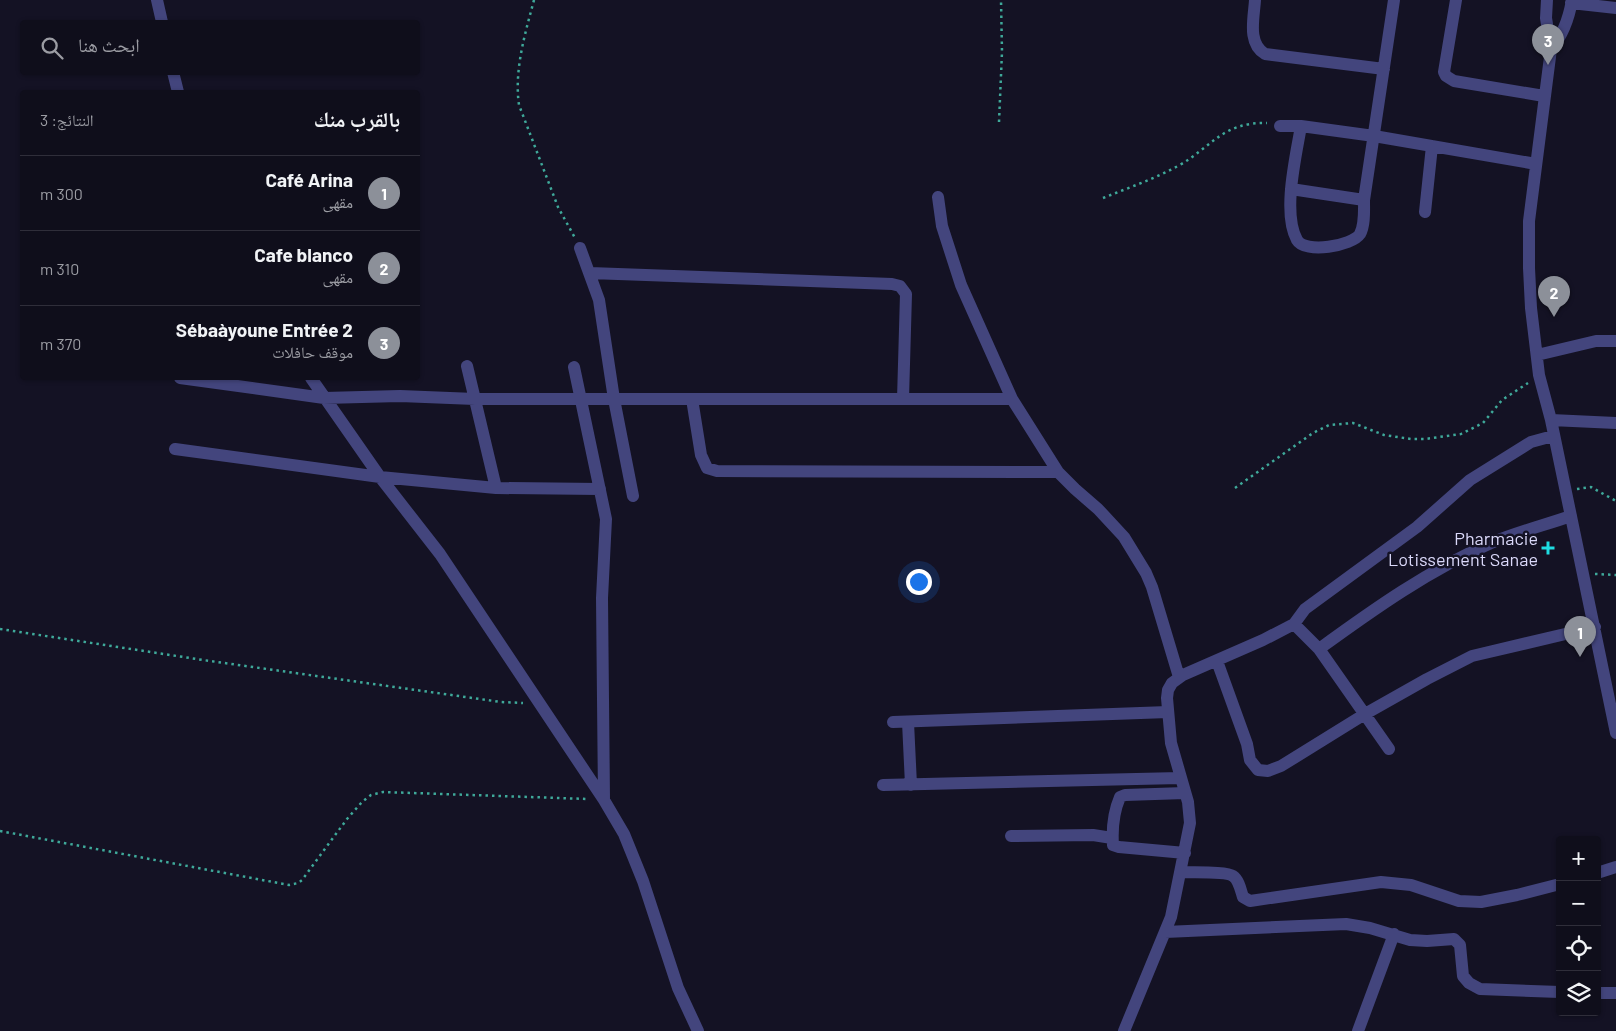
<!DOCTYPE html>
<html lang="ar">
<meta charset="utf-8">
<style>
body{margin:0;font-family:Barlow,"Noto Naskh Arabic",sans-serif;background:#1d1c28;color:#f1f3f6;direction:rtl}
.controls{position:absolute;right:15px;bottom:15px;display:grid;overflow:hidden;border-radius:5px;box-shadow:0 1px 4px #0004}
.controls button{width:45px;height:45px;display:grid;place-items:center;padding:0;border:0;border-bottom:1px solid #2f2e3a;background:#0f0e1b;color:#f1f3f6;font:25px sans-serif}
.you{position:absolute;left:918px;top:581px;width:18px;height:18px;margin:-12px;border:4px solid #fff;border-radius:50%;background:#1a73e8;box-shadow:0 0 0 8px #1a73e833}
.badge{display:grid;place-items:center;width:32px;height:32px;border-radius:50%;background:#8c9099;color:#fff;font-size:16px;font-weight:700}
.pin{position:absolute;translate:-50% -41px;filter:drop-shadow(0 1px 2px #0008)}
.pin::after{content:'';position:absolute;top:26px;width:18px;height:15px;background:inherit;clip-path:polygon(0 0,100% 0,50% 100%)}
.list{margin:0;padding:0;list-style:none}
h2{display:flex;justify-content:space-between;align-items:center;height:65px;margin:0;padding:0 20px;font-size:21px}
h2 small{font-size:16px;font-weight:400;color:#9b9ca3}
.list li{display:grid;grid-template-columns:32px 1fr auto;gap:15px;align-items:center;box-sizing:border-box;height:75px;padding:0 20px;border-top:1px solid #2f2e3a}
.list b{display:block;font-size:19px;white-space:nowrap}
.list p{margin:0;font-size:16px;white-space:nowrap;color:#9b9ca3}
.list em{font-size:16px;font-style:normal;color:#9b9ca3}
.icon{flex:none;width:28px;height:28px;fill:none;stroke:currentColor;stroke-width:2;stroke-linecap:round;stroke-linejoin:round}
.map{position:relative;flex:none;width:1616px;height:1031px;overflow:hidden;direction:ltr}
.search{position:absolute;background:#0f0e1b;box-shadow:0 1px 4px #0004;left:20px;top:20px;width:400px;height:55px;display:flex;align-items:center;gap:12px;box-sizing:border-box;padding:0 18px;border-radius:5px;color:#9b9ca3;font-size:19px}
.panel{position:absolute;background:#0f0e1b;box-shadow:0 1px 4px #0004;left:20px;top:90px;width:400px;height:290px;border-radius:5px;direction:rtl}
.map>svg:first-child{display:block}
.lines{fill:none;stroke-linecap:round;stroke-linejoin:round}
.path{stroke:#3fa99a;stroke-width:2.5;stroke-dasharray:2.5 4;stroke-linecap:butt}
.minor{stroke:#43457d;stroke-width:12}
.poi-dot{fill:#1edde2;stroke:#141224;stroke-width:2}
.labels{text-anchor:middle;dominant-baseline:central;stroke-width:5;stroke-linejoin:round;paint-order:stroke}
.poi-label{font-size:18px;fill:#dbd9fa;stroke:#141224;text-anchor:end}
</style>
<div class="map">
<svg width="1616" height="1031" viewBox="0 0 1616 1031">
<rect width="100%" height="100%" fill="#141224"/>
<g class="lines">
<path class="path" d="M534 0C525 34 514 70 519 105L558 207 575 238
M999 122 1002 52 1001 0
M1103 198C1128 188 1154 179 1178 166 1212 147 1222 122 1267 123
M1235 488 1313 433 1329 425 1353 423 1384 435 1411 439H1425L1461 434 1483 423 1502 400 1528 383
M1577 489 1591 487 1616 501
M1595 574 1616 575
M0 629 203 660 501 702 523 703
M0 831 289 885 298 883 302 880 347 819 362 802 371 795 383 792 588 799"/>
<path class="minor" d="M157 0 162 22
M1255 0C1254 18 1247 43 1265 54L1384 69
M1456 0 1444 72 1446 76 1454 81 1544 96
M1547 0 1546 18 1551 49 1529 221V268L1531 308 1539 375 1551 420 1616 733
M1571 3 1616 8
M1551 49C1563 35 1569 18 1572 0
M173 72 178 92
M1280 126H1301C1296 156 1282 213 1297 240 1305 254 1352 246 1360 234 1365 225 1364 210 1364 200L1394 0
M1301 126 1374 136 1536 164
M1291 189 1364 200
M938 197 942 226 961 285 1012 399 1058 472 1075 489 1098 509 1124 537 1146 573 1152 587 1179 677
M1425 212 1432 146
M580 248 599 300 614 399 633 496
M590 273 892 284 900 286 906 294 903 399
M1537 355 1596 341H1616
M467 366 496 488
M574 367 606 519 602 598 604 799
M180 378 324 398 400 396 475 399H1012
M311 378 380 477 440 554 604 800 624 834 643 881 678 988 698 1031
M692 399 701 455 707 468 717 471 1058 472
M1551 420 1616 423
M175 449 380 477 496 488 600 489
M1294 624 1305 609 1417 527 1470 480 1531 442 1553 436
M1319 649C1374 609 1429 570 1491 543 1517 532 1545 525 1571 516
M1217 661 1247 744 1250 760 1258 770 1268 771 1281 766 1365 714 1427 679 1472 656 1595 627
M893 722 1168 712
M908 722 911 785
M883 785 1180 778
M1011 836 1093 835 1112 838
M1185 853 1119 847 1113 845C1112 830 1114 811 1120 797L1125 795 1185 793
M1181 872C1190 873 1226 871 1233 876 1239 880 1241 891 1243 897L1250 901 1381 882 1411 885 1459 901 1481 902 1517 895 1560 884
M1597 873 1616 867
M1165 932 1346 924 1370 928 1410 940 1427 941 1454 939 1460 945 1463 976 1469 983 1480 989 1560 992
M1597 993H1616
M1124 1031 1171 917 1190 823 1188 802 1171 743 1167 698 1168 690 1172 683 1183 675 1263 640 1294 624 1319 649 1389 749
M1358 1031 1394 934"/>
</g>
<path class="poi-dot" d="M1545.5 540.5h5v5h5v5h-5v5h-5v-5h-5v-5h5z"/>
<g class="labels">
<g class="poi-label">
<text x="1538" y="538">Pharmacie<tspan x="1538" dy="21">Lotissement Sanae</tspan></text>
</g>
</g>
</svg>
<div class="controls">
<button>+</button>
<button>−</button>
<button><svg class="icon" aria-label="locate" viewBox="0 0 24 24"><circle cx="12" cy="12" r="6"/><path d="M12 2v4M12 18v4M2 12h4M18 12h4"/></svg></button>
<button><svg class="icon" aria-label="layers" viewBox="0 0 24 24"><path d="M12 4l9 5-9 5-9-5zM3 14l9 5 9-5"/></svg></button>
</div>
<div class="you"></div>
<div class="pin badge" style="left:1580px;top:657px">1</div>
<div class="pin badge" style="left:1554px;top:317px">2</div>
<div class="pin badge" style="left:1548px;top:65px">3</div>
<div class="search"><svg class="icon" aria-label="search" viewBox="0 0 24 24"><circle cx="10" cy="10" r="6"/><path d="M15 15l6 6"/></svg>ابحث هنا</div>
<section class="panel">
<h2>بالقرب منك<small>النتائج: 3</small></h2>
<ul class="list">
<li><span class="badge">1</span><div><b>Café Arina</b><p>مقهى</p></div><em>300 m</em></li>
<li><span class="badge">2</span><div><b>Cafe blanco</b><p>مقهى</p></div><em>310 m</em></li>
<li><span class="badge">3</span><div><b>Sébaàyoune Entrée 2</b><p>موقف حافلات</p></div><em>370 m</em></li>
</ul>
</section>
</div>
